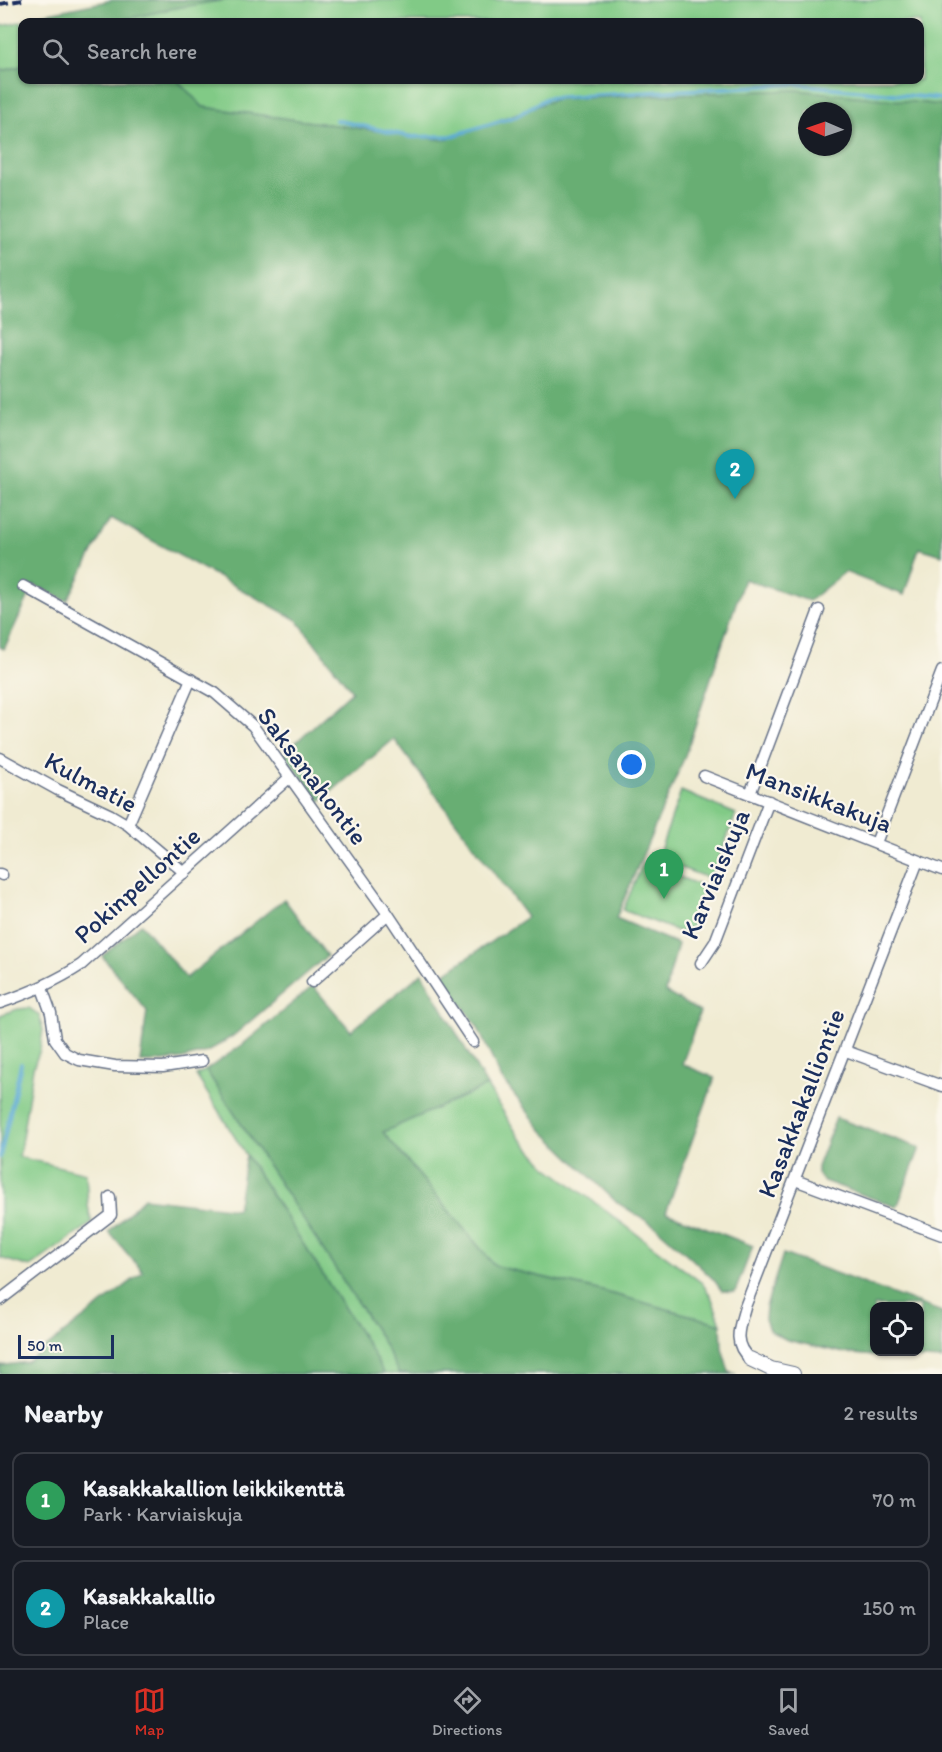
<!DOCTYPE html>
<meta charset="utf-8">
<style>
body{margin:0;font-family:Itim,sans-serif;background:#242831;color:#f1f3f6}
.controls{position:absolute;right:18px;bottom:18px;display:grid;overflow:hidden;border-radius:12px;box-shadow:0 2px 4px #0004}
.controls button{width:54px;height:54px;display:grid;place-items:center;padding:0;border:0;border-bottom:2px solid #363941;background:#171b24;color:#f1f3f6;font:30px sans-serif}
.compass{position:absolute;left:798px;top:102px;width:54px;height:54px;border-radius:50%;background:#171b24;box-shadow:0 2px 4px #0004;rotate:272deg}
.scale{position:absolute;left:18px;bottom:15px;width:96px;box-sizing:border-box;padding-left:6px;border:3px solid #1b2f5e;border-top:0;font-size:16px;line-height:21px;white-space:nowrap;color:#1b2f5e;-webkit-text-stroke:4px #fbf7ec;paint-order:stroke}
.you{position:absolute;left:632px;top:765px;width:21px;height:21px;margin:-15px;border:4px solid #fff;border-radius:50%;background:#1a73e8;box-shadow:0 0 0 9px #1a73e833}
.badge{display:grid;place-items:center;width:39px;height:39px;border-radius:50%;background:#d93025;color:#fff;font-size:20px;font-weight:700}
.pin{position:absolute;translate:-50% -50px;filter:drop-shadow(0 2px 3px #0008)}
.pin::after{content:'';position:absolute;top:32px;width:21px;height:18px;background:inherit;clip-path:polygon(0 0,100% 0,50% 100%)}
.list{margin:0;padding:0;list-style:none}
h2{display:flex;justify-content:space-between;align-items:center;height:78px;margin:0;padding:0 24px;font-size:26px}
h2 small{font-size:20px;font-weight:400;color:#9ea1a6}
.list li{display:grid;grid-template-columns:39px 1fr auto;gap:18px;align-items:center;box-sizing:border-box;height:96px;margin:0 12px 12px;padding:0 12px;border:2px solid #363941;border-radius:12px}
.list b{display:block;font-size:22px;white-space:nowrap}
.list p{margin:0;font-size:20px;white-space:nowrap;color:#9ea1a6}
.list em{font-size:20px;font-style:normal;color:#9ea1a6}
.icon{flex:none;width:33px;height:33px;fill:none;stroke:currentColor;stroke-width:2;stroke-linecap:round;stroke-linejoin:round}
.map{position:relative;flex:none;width:942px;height:1374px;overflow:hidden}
.search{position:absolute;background:#171b24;box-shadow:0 2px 4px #0004;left:18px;right:18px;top:18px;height:66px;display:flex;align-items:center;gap:15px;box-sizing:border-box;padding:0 21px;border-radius:12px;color:#9ea1a6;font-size:22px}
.sheet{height:294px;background:#171b24}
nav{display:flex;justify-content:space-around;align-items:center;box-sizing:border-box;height:84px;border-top:2px solid #363941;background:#171b24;font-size:16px;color:#9ea1a6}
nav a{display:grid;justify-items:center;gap:3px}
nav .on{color:#d93025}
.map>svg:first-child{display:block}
.green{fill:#81ca86;stroke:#4e7c72;stroke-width:1.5}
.forest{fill:#68ae73;stroke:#426e68;stroke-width:1.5;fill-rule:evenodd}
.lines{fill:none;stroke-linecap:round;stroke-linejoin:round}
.stream{stroke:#57a9d2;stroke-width:4}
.minor-casing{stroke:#667187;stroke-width:13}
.tertiary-casing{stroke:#667187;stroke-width:16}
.minor{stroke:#fff;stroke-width:10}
.tertiary{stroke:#fff;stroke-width:14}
.rail{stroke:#1b2f5e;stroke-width:4;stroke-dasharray:9 4.5;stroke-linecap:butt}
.labels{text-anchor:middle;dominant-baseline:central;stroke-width:4.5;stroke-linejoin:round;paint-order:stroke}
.street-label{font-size:26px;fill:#1b2f5e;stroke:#fbf7ec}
</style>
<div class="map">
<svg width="942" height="1374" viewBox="0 0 942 1374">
<rect width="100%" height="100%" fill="#fbf7ec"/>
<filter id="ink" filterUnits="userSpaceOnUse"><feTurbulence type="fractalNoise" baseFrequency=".0167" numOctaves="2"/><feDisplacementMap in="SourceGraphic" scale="12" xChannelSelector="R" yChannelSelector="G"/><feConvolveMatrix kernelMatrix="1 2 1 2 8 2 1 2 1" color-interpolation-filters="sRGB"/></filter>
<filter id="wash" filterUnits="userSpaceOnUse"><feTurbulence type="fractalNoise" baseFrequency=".008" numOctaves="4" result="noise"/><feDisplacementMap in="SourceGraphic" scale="24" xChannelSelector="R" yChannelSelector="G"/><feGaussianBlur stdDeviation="1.35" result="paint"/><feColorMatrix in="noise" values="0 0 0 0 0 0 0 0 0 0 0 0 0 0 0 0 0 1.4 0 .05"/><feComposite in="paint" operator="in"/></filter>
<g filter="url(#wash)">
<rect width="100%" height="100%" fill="#f0ebd2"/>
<path class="green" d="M127 0H942V105L796 90 557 99 444 140 203 107 177 80H920V22H22V66L2 71 0 65V26Z
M681 791 736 814 711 879 657 859Z
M643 863 705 887 688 935 623 910Z
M29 1008 39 1015 43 1030 40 1050 33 1068 19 1157 86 1173 88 1206 92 1223 30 1267 0 1258V1015L18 1009Z
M206 1070 380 1337 387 1350 686 1374H4L368 1345 246 1155 196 1075Z
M487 1086 519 1137 546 1166 702 1283 711 1296 721 1324 602 1291 495 1266 383 1132Z"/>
<path class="forest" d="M113 0H225L175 8 114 22H24L25 20 44 14Z
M22 66V80H177L203 107 444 140 556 99 796 90 942 105V555L919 548 904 595 845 572 809 601 744 579 685 756 616 918 678 944 665 992 700 1012 682 1064 715 1078 666 1212 753 1246 735 1292 722 1291 714 1280 690 1257 655 1226 616 1202 543 1131 501 1078 477 1026 441 976 527 917 394 739 319 802 284 753 352 691 297 620 111 518 67 601 34 585 4 649 0 647V74L2 71ZM807 111H843V147H807Z
M284 899 327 956 233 1036 207 1052 182 1059 153 1062H140L147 1011 102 956 141 924 186 978Z
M422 973 487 1086 383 1132 495 1266 602 1291 721 1324 722 1348 729 1372 736 1374H399L380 1337 206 1070 242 1045 313 986 351 1031Z
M836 1118 920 1148 897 1207 824 1181 817 1174V1167Z
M246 1155 368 1345 384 1374H0V1366L27 1362 143 1272 109 1232 144 1198 237 1209Z
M783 1254 942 1312V1360L883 1357 844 1353 787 1340 776 1334 769 1330 765 1319 766 1307ZM874 1306H920V1352H874Z"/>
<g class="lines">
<path class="stream" d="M336 120 411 137 452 136 516 116 547 98 796 84 942 99
M0 1157 21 1064"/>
</g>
</g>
<g filter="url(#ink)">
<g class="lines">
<g class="minor-casing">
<path id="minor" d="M23 586 215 693 253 726 388 914 473 1042
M0 758 58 790 111 815 128 825 185 873
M704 776 942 870
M750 794 819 610
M128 825 191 679
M876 843 942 671
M0 874 2 875
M701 963 715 942 769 801
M312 982 388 914
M42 988 51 1013 55 1039 65 1053 79 1060 115 1066 163 1067 202 1061
M0 1003C29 993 55 982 81 965L289 778
M846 1051 942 1086
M795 1180 942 1235
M0 1300 111 1215 110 1197
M750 1359C732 1343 739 1328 745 1307L918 861"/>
</g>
<g class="tertiary-casing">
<path id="tertiary" d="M750 1359 771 1369 793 1374"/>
</g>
<use href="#minor" class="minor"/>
<use href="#tertiary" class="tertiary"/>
<path class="rail" d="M0 4 22 0"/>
</g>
</g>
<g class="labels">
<g class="street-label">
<text transform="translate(313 776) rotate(53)">Saksanahontie</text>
<text transform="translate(91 782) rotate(28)">Kulmatie</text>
<text transform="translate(819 797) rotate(21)">Mansikkakuja</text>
<text transform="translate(715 874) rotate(-67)">Karviaiskuja</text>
<text transform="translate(137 885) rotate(-42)">Pokinpellontie</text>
<text transform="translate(801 1103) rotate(-69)">Kasakkakalliontie</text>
</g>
</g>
</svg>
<div class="controls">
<button><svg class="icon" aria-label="locate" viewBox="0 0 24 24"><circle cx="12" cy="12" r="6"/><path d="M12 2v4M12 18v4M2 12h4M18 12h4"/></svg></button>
</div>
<svg class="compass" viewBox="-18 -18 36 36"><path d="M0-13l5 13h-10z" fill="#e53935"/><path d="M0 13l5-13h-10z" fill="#9ea1a6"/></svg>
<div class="scale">50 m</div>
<div class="you"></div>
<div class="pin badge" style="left:664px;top:899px;background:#2e9e5b">1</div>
<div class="pin badge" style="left:735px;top:499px;background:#0f9aa8">2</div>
<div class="search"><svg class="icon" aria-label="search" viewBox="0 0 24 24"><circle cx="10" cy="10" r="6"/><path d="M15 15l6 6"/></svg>Search here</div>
</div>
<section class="sheet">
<h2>Nearby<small>2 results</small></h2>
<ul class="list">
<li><span class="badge" style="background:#2e9e5b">1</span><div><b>Kasakkakallion leikkikenttä</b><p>Park · Karviaiskuja</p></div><em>70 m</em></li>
<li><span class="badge" style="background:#0f9aa8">2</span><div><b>Kasakkakallio</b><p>Place</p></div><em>150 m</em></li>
</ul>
</section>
<nav>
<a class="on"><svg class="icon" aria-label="map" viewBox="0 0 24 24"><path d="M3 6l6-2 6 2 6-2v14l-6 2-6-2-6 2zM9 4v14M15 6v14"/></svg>Map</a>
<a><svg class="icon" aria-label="directions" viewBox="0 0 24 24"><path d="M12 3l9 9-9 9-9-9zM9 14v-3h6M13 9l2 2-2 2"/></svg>Directions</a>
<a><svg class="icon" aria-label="saved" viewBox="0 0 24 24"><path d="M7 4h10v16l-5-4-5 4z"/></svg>Saved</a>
</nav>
